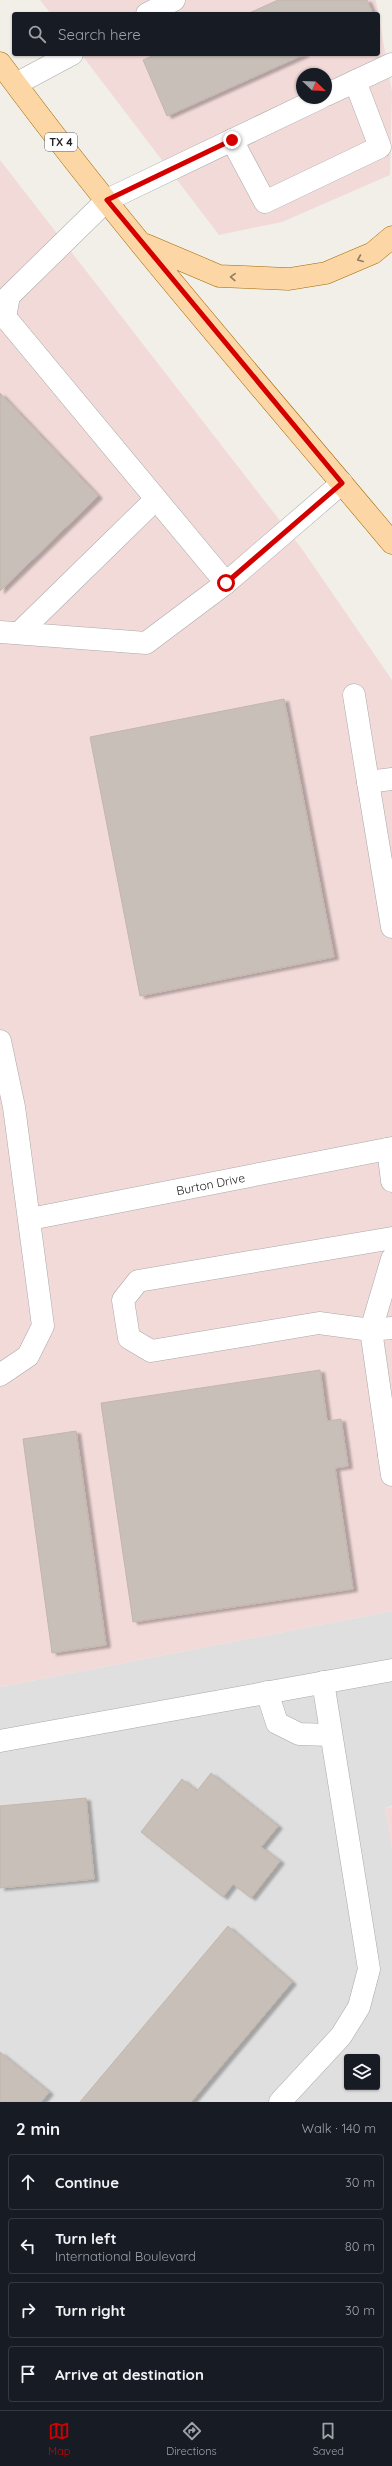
<!DOCTYPE html>
<meta charset="utf-8">
<style>
body{margin:0;font-family:Quicksand,sans-serif;background:#20242c;color:#f1f3f6}
.controls{position:absolute;right:12px;bottom:12px;display:grid;overflow:hidden;border-radius:4px;box-shadow:0 1px 3px #0004}
.controls button{width:36px;height:36px;display:grid;place-items:center;padding:0;border:0;border-bottom:1px solid #363941;background:#171b24;color:#f1f3f6;font:20px sans-serif}
.compass{position:absolute;left:296px;top:68px;width:36px;height:36px;border-radius:50%;background:#171b24;box-shadow:0 1px 3px #0004;rotate:113deg}
.stop{position:absolute;width:12px;height:12px;margin:-9px;border:3px solid #d40000;border-radius:50%;background:#fff}
.stop.end{background:#d40000;border-color:#fff;box-shadow:0 1px 4px #0008}
.list{margin:0;padding:0;list-style:none}
h2{display:flex;justify-content:space-between;align-items:center;height:52px;margin:0;padding:0 16px;font-size:17px}
h2 small{font-size:13px;font-weight:400;color:#9ea1a6}
.list li{display:grid;grid-template-columns:26px 1fr auto;gap:12px;align-items:center;box-sizing:border-box;height:56px;margin:0 8px 8px;padding:0 8px;border:1px solid #363941;border-radius:4px}
.list b{display:block;font-size:15px;white-space:nowrap}
.list p{margin:0;font-size:13px;white-space:nowrap;color:#9ea1a6}
.list em{font-size:13px;font-style:normal;color:#9ea1a6}
.icon{flex:none;width:22px;height:22px;fill:none;stroke:currentColor;stroke-width:2;stroke-linecap:round;stroke-linejoin:round}
.map{position:relative;flex:none;width:392px;height:2102px;overflow:hidden}
.search{position:absolute;background:#171b24;box-shadow:0 1px 3px #0004;left:12px;right:12px;top:12px;height:44px;display:flex;align-items:center;gap:10px;box-sizing:border-box;padding:0 14px;border-radius:4px;color:#9ea1a6;font-size:15px}
.sheet{height:308px;background:#171b24}
nav{display:flex;justify-content:space-around;align-items:center;box-sizing:border-box;height:56px;border-top:1px solid #363941;background:#171b24;font-size:11px;color:#9ea1a6}
nav a{display:grid;justify-items:center;gap:2px}
nav .on{color:#d40000}
.map>svg:first-child{display:block}
.residential{fill:#e0dfdf;fill-rule:evenodd}
.commercial{fill:#f2dad9;fill-rule:evenodd}
.building{fill:#c7bfb8;stroke:#c4b6ab;filter:url(#shadow)}
.lines{fill:none;stroke-linecap:round;stroke-linejoin:round}
.minor-casing{stroke:#a9a9a9;stroke-width:23}
.major-casing{stroke:#a06b00;stroke-width:23}
.minor{stroke:#fff;stroke-width:22}
.major{stroke:#fcd6a4;stroke-width:22}
.oneway{stroke:#8f7c63}
.route{stroke:#d40000;stroke-width:5}
.labels{text-anchor:middle;dominant-baseline:central;stroke-width:3;stroke-linejoin:round;paint-order:stroke}
.shield{fill:#fff;stroke:#646464;stroke-width:1}
.shield-label{font-size:11px;font-weight:bold;fill:#222}
.street-label{font-size:12px;fill:#222;stroke:#fff}
</style>
<div class="map">
<svg width="392" height="2102" viewBox="0 0 392 2102">
<defs>
<filter id="shadow"><feDropShadow dx="4.5" dy="2.5" stdDeviation="1" flood-color="#0004"/></filter>
</defs>
<rect width="100%" height="100%" fill="#f2efe9"/>
<path class="residential" d="M392 1611V1806L385 1808 392 1847V2102H0V1687ZM347 2057H377V2087H347Z"/>
<path class="commercial" d="M40 0H376L392 92 390 175 282 222 219 235 81 54H378V14H51ZM302 74H326V98H302Z
M0 160 302 549 392 680V1611L0 1687Z
M392 1807V1847L385 1808Z"/>
<path class="building" d="M278 0H367L373 14H247Z
M157 54H305L167 116 143 60Z
M0 393 98 496 0 591Z
M284 699 334 957 140 996 90 737Z
M320 1370 327 1421 341 1419 348 1466 335 1468 353 1589 133 1622 101 1403Z
M76 1431 106 1645 52 1653 23 1439Z
M211 1773 278 1826 261 1847 280 1861 251 1898 233 1884 223 1897 141 1832 182 1779 197 1791Z
M86 1798 94 1879 0 1888V1806Z
M228 1926 292 1982 191 2102H80Z
M0 2052 49 2092 41 2102H0Z"/>
<g class="lines">
<g class="minor-casing">
<g id="minor">
<path d="M147 14 174 0"/>
<path d="M16 84 72 54"/>
<path d="M326 95 392 64"/>
<path d="M320 98 107 200 9 296 5 317 226 583 342 483"/>
<path d="M232 140 265 202 380 147 355 81"/>
<path d="M0 632 146 643 226 583"/>
<path d="M19 633 156 499"/>
<path d="M354 695 368 782"/>
<path d="M392 779 368 782 392 927"/>
<path d="M0 1041 14 1107 43 1326 28 1356 0 1375"/>
<path d="M388 1149 392 1181"/>
<path id="s1" d="M30 1219 392 1148"/>
<path d="M392 1238 138 1281 123 1300 129 1338 151 1351 319 1323 371 1330 392 1259"/>
<path d="M392 1454 389 1455 392 1475"/>
<path d="M389 1455 371 1330 392 1328"/>
<path d="M267 1692 277 1723 299 1734 331 1735"/>
<path d="M0 1741 392 1670"/>
<path d="M280 2102 341 2036 359 2007 369 1969 323 1682"/>
</g>
</g>
<g class="major-casing">
<path id="major" d="M0 63C122 229 260 385 392 543
M146 245 219 276 289 279 326 273 373 253 392 237"/>
</g>
<use href="#minor" class="minor"/>
<use href="#major" class="major"/>
</g>
<defs><path id="oneway-chevron" d="M-2-3.5L2.5 0L-2 3.5" fill="none" stroke-width="1.6" stroke-linecap="round" stroke-linejoin="round"/></defs>
<g class="oneway">
<use href="#oneway-chevron" transform="translate(360 259) rotate(157)"/>
<use href="#oneway-chevron" transform="translate(233 277) rotate(-178)"/>
</g>
<g class="lines">
<path class="route" d="M226 583 342 483 107 200 232 140"/>
</g>
<g class="labels">
<rect class="shield" x="45" y="133" width="32" height="18" rx="3"/>
<g class="shield-label">
<text x="61" y="142">TX 4</text>
</g>
<g class="street-label">
<text stroke="none"><textPath href="#s1" startOffset="184">Burton Drive</textPath></text>
</g>
</g>
</svg>
<div class="controls">
<button><svg class="icon" aria-label="layers" viewBox="0 0 24 24"><path d="M12 4l9 5-9 5-9-5zM3 14l9 5 9-5"/></svg></button>
</div>
<svg class="compass" viewBox="-18 -18 36 36"><path d="M0-13l5 13h-10z" fill="#e53935"/><path d="M0 13l5-13h-10z" fill="#9ea1a6"/></svg>
<div class="stop" style="left:226px;top:583px"></div>
<div class="stop end" style="left:232px;top:140px"></div>
<div class="search"><svg class="icon" aria-label="search" viewBox="0 0 24 24"><circle cx="10" cy="10" r="6"/><path d="M15 15l6 6"/></svg>Search here</div>
</div>
<section class="sheet">
<h2>2 min<small>Walk · 140 m</small></h2>
<ul class="list">
<li><svg class="icon" aria-label="ahead" viewBox="0 0 24 24"><path d="M12 20V5M6 11l6-6 6 6"/></svg><div><b>Continue</b></div><em>30 m</em></li>
<li><svg class="icon" aria-label="left" viewBox="0 0 24 24"><path d="M17 20v-9H6M10 6l-5 5 5 5"/></svg><div><b>Turn left</b><p>International Boulevard</p></div><em>80 m</em></li>
<li><svg class="icon" aria-label="right" viewBox="0 0 24 24"><path d="M7 20v-9h11M14 6l5 5-5 5"/></svg><div><b>Turn right</b></div><em>30 m</em></li>
<li><svg class="icon" aria-label="arrive" viewBox="0 0 24 24"><path d="M6 21V4h12l-3 4 3 4H6"/></svg><div><b>Arrive at destination</b></div></li>
</ul>
</section>
<nav>
<a class="on"><svg class="icon" aria-label="map" viewBox="0 0 24 24"><path d="M3 6l6-2 6 2 6-2v14l-6 2-6-2-6 2zM9 4v14M15 6v14"/></svg>Map</a>
<a><svg class="icon" aria-label="directions" viewBox="0 0 24 24"><path d="M12 3l9 9-9 9-9-9zM9 14v-3h6M13 9l2 2-2 2"/></svg>Directions</a>
<a><svg class="icon" aria-label="saved" viewBox="0 0 24 24"><path d="M7 4h10v16l-5-4-5 4z"/></svg>Saved</a>
</nav>
